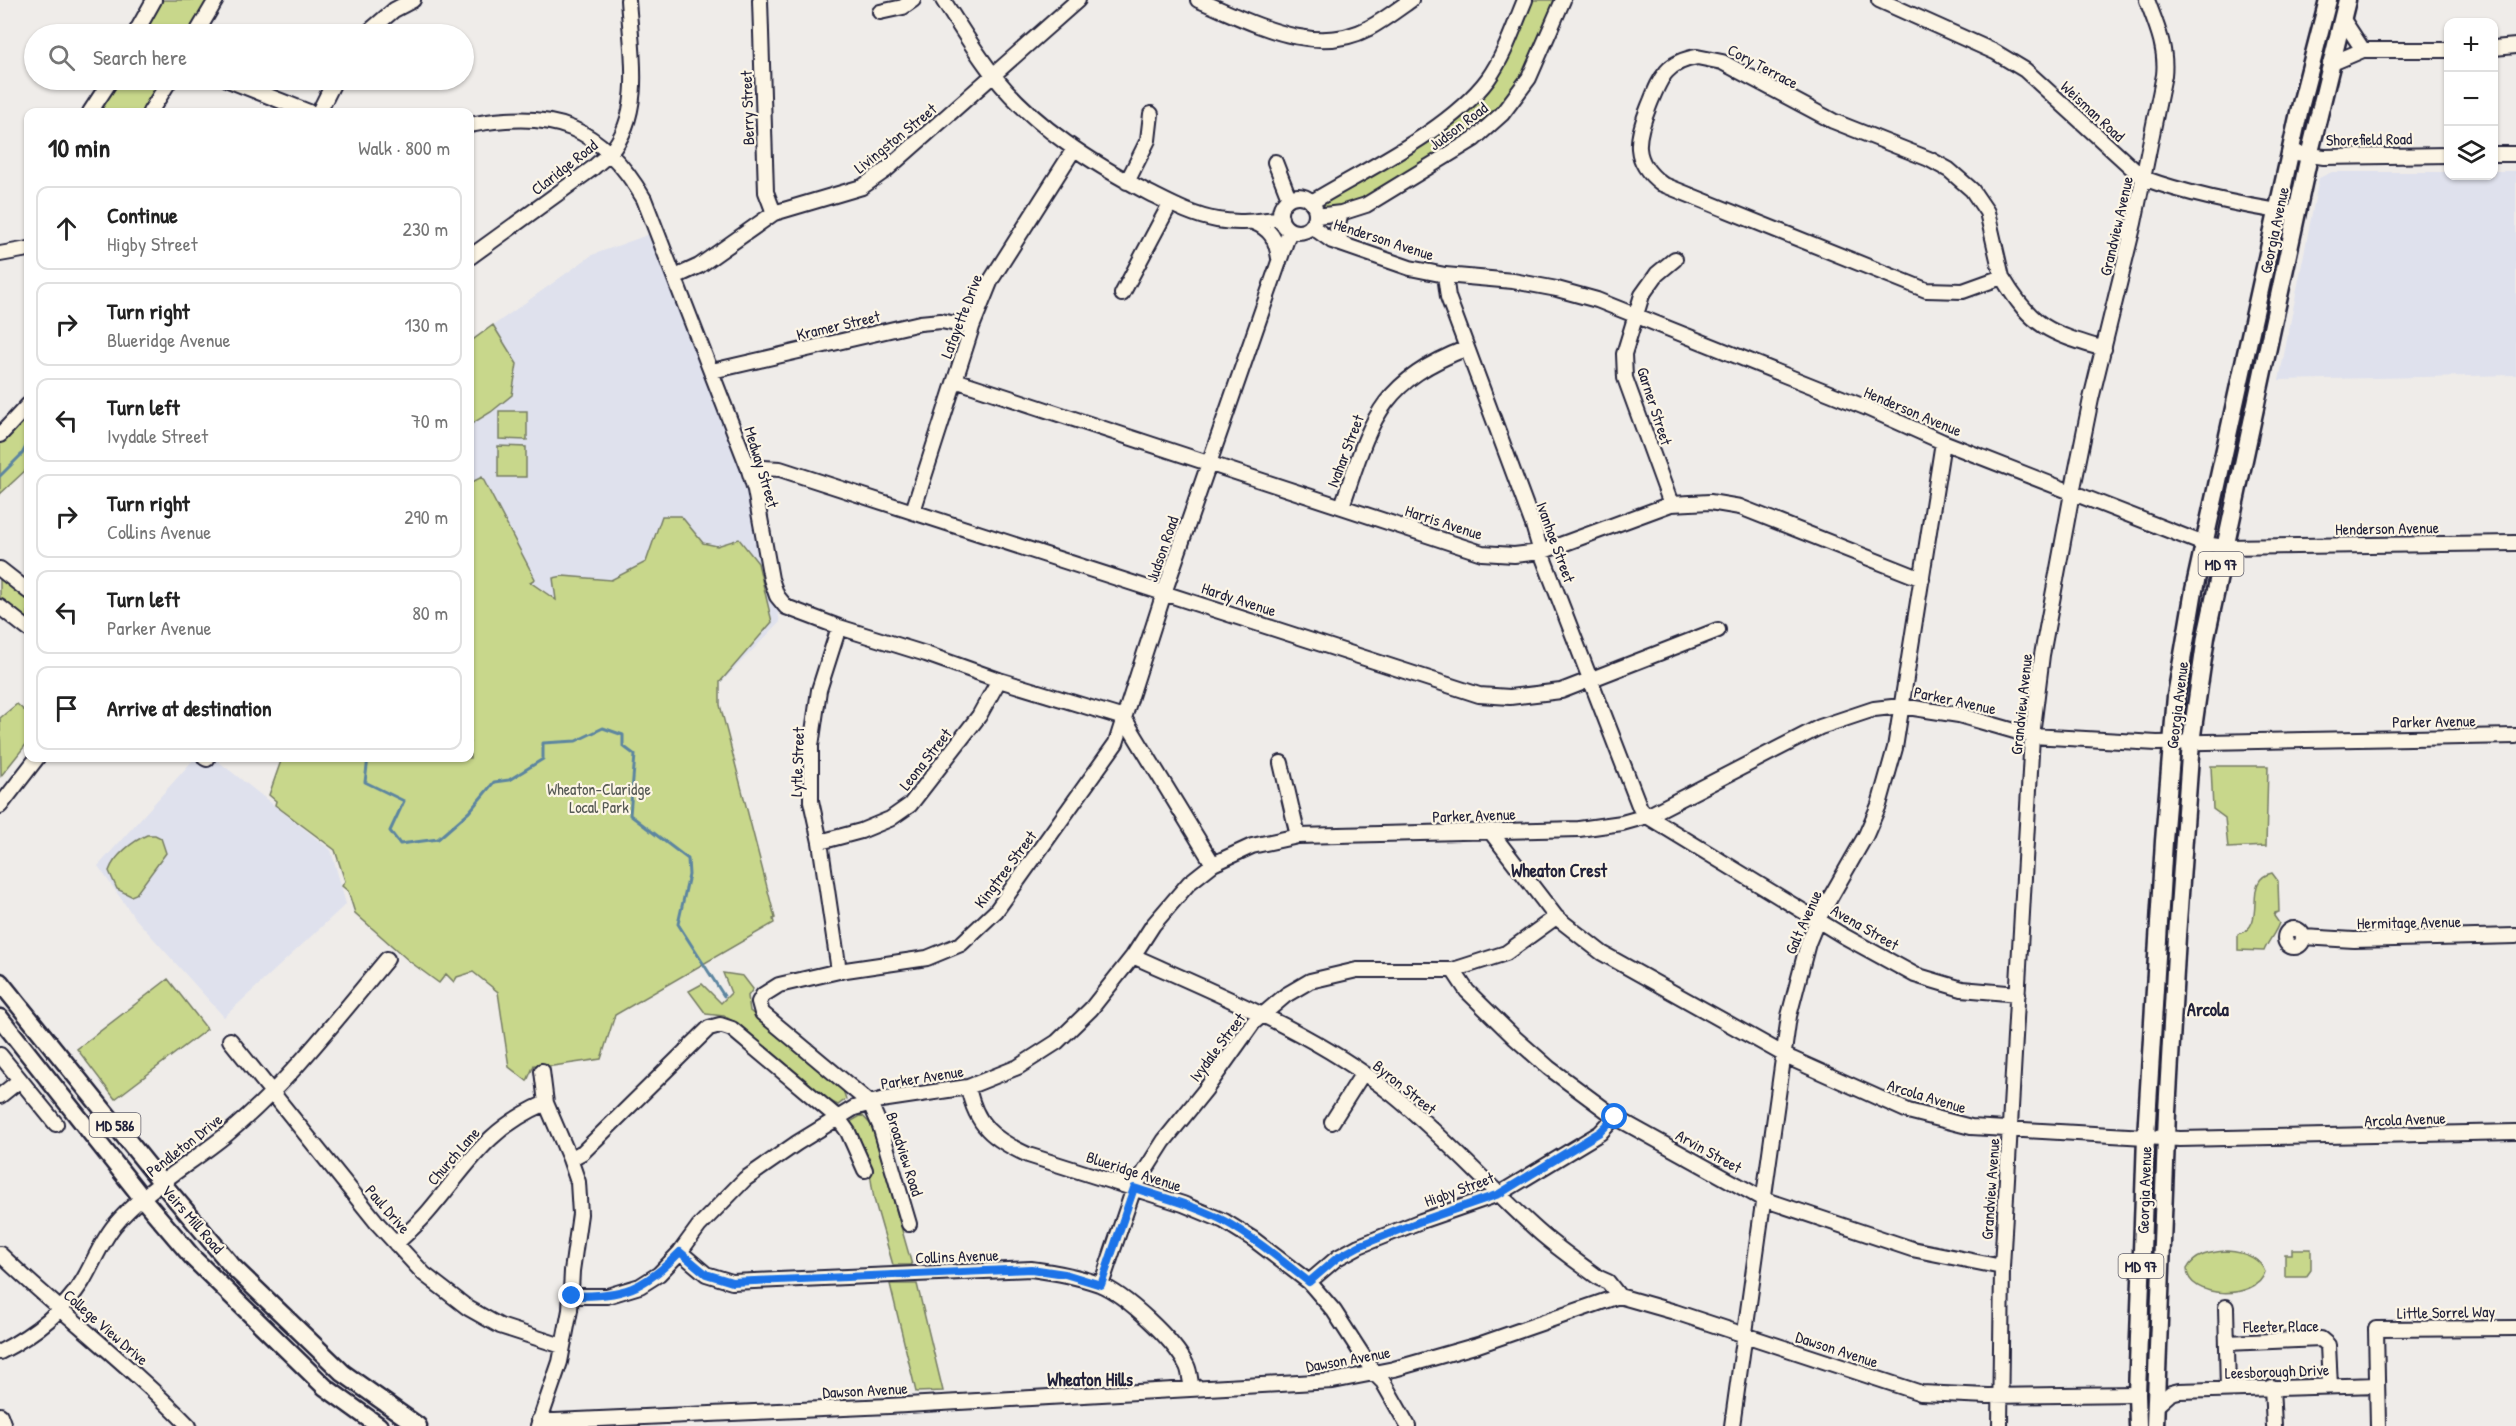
<!DOCTYPE html>
<meta charset="utf-8">
<style>
body{margin:0;font-family:"Patrick Hand",sans-serif;background:#f6f6f6;color:#222}
.controls{position:absolute;right:18px;top:18px;display:grid;overflow:hidden;border-radius:12px;box-shadow:0 2px 4px #0004}
.controls button{width:54px;height:54px;display:grid;place-items:center;padding:0;border:0;border-bottom:2px solid #e0e0e0;background:#fff;color:#222;font:30px sans-serif}
.stop{position:absolute;width:18px;height:18px;margin:-14px;border:4px solid #1a73e8;border-radius:50%;background:#fff}
.stop.end{background:#1a73e8;border-color:#fff;box-shadow:0 2px 6px #0008}
.list{margin:0;padding:0;list-style:none}
h2{display:flex;justify-content:space-between;align-items:center;height:78px;margin:0;padding:0 24px;font-size:26px}
h2 small{font-size:20px;font-weight:400;color:#767676}
.list li{display:grid;grid-template-columns:39px 1fr auto;gap:18px;align-items:center;box-sizing:border-box;height:84px;margin:0 12px 12px;padding:0 12px;border:2px solid #e0e0e0;border-radius:12px}
.list b{display:block;font-size:22px;white-space:nowrap}
.list p{margin:0;font-size:20px;white-space:nowrap;color:#767676}
.list em{font-size:20px;font-style:normal;color:#767676}
.icon{flex:none;width:33px;height:33px;fill:none;stroke:currentColor;stroke-width:2;stroke-linecap:round;stroke-linejoin:round}
.map{position:relative;flex:none;width:2516px;height:1426px;overflow:hidden}
.search{position:absolute;background:#fff;box-shadow:0 2px 4px #0004;left:24px;top:24px;width:450px;height:66px;display:flex;align-items:center;gap:15px;box-sizing:border-box;padding:0 21px;border-radius:33px;color:#767676;font-size:22px}
.panel{position:absolute;background:#fff;box-shadow:0 2px 4px #0004;left:24px;top:108px;width:450px;height:654px;border-radius:12px}
.map>svg:first-child{display:block}
.built{fill:#dfe1ed}
.green{fill:#c8d78b;stroke:#757c63;stroke-width:1.5}
.lines{fill:none;stroke-linecap:round;stroke-linejoin:round}
.stream{stroke:#5c85a0;stroke-width:3}
.minor-casing{stroke:#22223b;stroke-width:18}
.major-casing{stroke:#22223b;stroke-width:21}
.minor{stroke:#fcf5e5;stroke-width:14}
.major{stroke:#fcf5e5;stroke-width:16}
.route{stroke:#1a73e8;stroke-width:8}
.labels{text-anchor:middle;dominant-baseline:central;stroke-width:4.5;stroke-linejoin:round;paint-order:stroke}
.shield{fill:#fcf5e5;stroke:#63616e;stroke-width:1.5}
.shield-label{font-size:15px;font-weight:bold;fill:#22223b}
.street-label{font-size:16px;fill:#22223b;stroke:#fcf5e5}
.park-label{font-size:16px;fill:#545853;stroke:#fcf5e5}
.neighbourhood-label{font-size:18px;font-weight:bold;fill:#22223b;stroke:#fcf5e5}
</style>
<div class="map">
<svg width="2516" height="1426" viewBox="0 0 2516 1426">
<rect width="100%" height="100%" fill="#efece9"/>
<filter id="ink" filterUnits="userSpaceOnUse"><feTurbulence type="fractalNoise" baseFrequency=".0167" numOctaves="2"/><feDisplacementMap in="SourceGraphic" scale="12" xChannelSelector="R" yChannelSelector="G"/><feConvolveMatrix kernelMatrix="1 2 1 2 8 2 1 2 1" color-interpolation-filters="sRGB"/></filter>
<g filter="url(#ink)">
<path class="built" d="M2494 171H2516V375L2279 380 2319 178 2332 172H2448V176H2494Z
M650 234 662 243 751 482 780 622 704 700 470 540V342L592 255Z
M195 758H214L331 850 346 904 224 1017 134 917 98 866Z"/>
<path class="green" d="M163 0H208L187 34H143Z
M1533 0H1560L1516 91 1472 136 1360 203 1325 210 1323 201 1445 128 1464 113 1481 97 1512 49Z
M117 80H160L141 112H98Z
M493 325 517 364 512 395 491 412 470 425V342Z
M499 411H527V440L499 439Z
M28 417V468L0 494V444Z
M498 446 526 447V477H498Z
M482 477 535 579 530 582 556 600 553 578 563 576 611 580 646 562 662 516H681L703 543 717 546 739 539 758 563 772 622 720 682V705L775 918 773 919 774 923 615 1015 601 1059 553 1066 534 1065 527 1081 509 1067 498 992 473 972 457 977 454 982 446 974 439 983 409 961 355 913 348 891 342 886 345 881 335 850 275 805 276 801 269 795 282 758H470V483Z
M0 574 28 595V620L0 597Z
M17 704 28 714V742L1 776 0 718Z
M2211 766H2268L2266 846 2228 848 2225 818 2213 809Z
M147 835H155L161 838 166 853 136 894 131 896 117 889 109 871C114 856 133 841 147 835Z
M2272 873 2278 881 2279 912 2275 913 2274 916 2279 923C2275 934 2268 941 2264 951L2238 950V934C2270 926 2240 879 2272 873Z
M723 973 743 976 753 989 748 996 750 1011 842 1087 846 1099 838 1105 828 1100 733 1021 724 1016 706 1014 689 991 702 984 721 1003 731 993Z
M168 979 207 1029 115 1099 77 1049Z
M862 1115 872 1126 912 1265H893L874 1199 870 1173 850 1122Z
M2292 1249H2311V1270L2306 1277H2285V1254H2292Z
M2227 1251C2242 1252 2259 1256 2265 1272 2257 1301 2187 1299 2187 1269 2195 1254 2211 1252 2227 1251Z
M890 1284H917L943 1391 916 1392Z"/>
<g class="lines">
<path class="stream" d="M0 476 22 454 28 443
M368 758 365 782 404 801 390 831 400 844 438 839 469 812 494 782 509 780 543 759V743L576 741 603 728 623 735V746L635 755 630 815 688 859 689 875 678 924 724 996"/>
<g class="minor-casing">
<path id="minor" d="M760 0 766 192 774 213
M943 0C959 25 975 52 994 76 1035 127 1092 163 1149 193 1171 204 1193 216 1217 220 1239 224 1259 221 1281 218
M1198 0C1250 21 1313 58 1369 28 1384 20 1398 9 1411 0
M1879 0 1995 52 2025 70 2143 178C2192 196 2245 206 2297 214
M880 12 903 7 913 0
M135 34 154 0
M196 34 216 0
M366 34 394 10 413 0
M2494 48 2516 46
M2363 50H2448
M1697 57 1722 62 1833 121 1929 159 1949 170 1972 190 1987 212 2002 277 1963 291 1926 290 1662 184C1631 161 1636 138 1649 106 1660 79 1665 62 1697 57Z
M2330 64 2363 50 2342 18
M228 80 309 112
M90 112 111 80
M150 112 170 80
M319 112 335 80
M470 125C552 109 601 125 644 199L748 467 755 490 771 579 777 596 786 607 839 627 926 654 999 680 1124 718
M2290 152 2324 157 2448 155
M2494 154H2516
M1275 162 1289 198
M1127 182 1148 140 1151 114
M1280 214a18 18 0 1 1 36 0a18 18 0 1 1-36 0Z
M1312 202C1368 168 1449 131 1488 79 1505 55 1514 26 1525 0
M1316 216 1341 213 1366 205 1474 139 1502 114 1529 78 1563 0
M1253 222C1271 229 1276 239 1279 258
M1311 226 1332 241 1410 268 1445 275 1513 281 1557 289 1597 300 1867 408 1943 442 2204 544 2225 547 2516 543
M1341 244 1337 228 1341 213
M0 254 28 249
M470 257 593 168C598 163 605 158 610 153 645 112 631 48 628 0
M1445 275 1448 297 1533 525 1541 552 1640 808 1647 816 1842 935 1915 975 1962 989 2018 994
M675 277 699 266 774 213 862 187 886 170 1078 0
M2002 277C2032 328 2050 333 2104 349
M1122 294 1170 204
M712 371 920 323 941 321 972 327
M955 380 1482 553 1514 555 1541 552 1671 504 1710 502 1740 507 1922 579
M0 435 28 405
M748 467 780 469 1479 695 1510 697 1561 691 1718 630
M1671 504 1625 378 1624 354 1642 295 1657 274 1675 259
M1342 506C1371 422 1377 383 1467 348
M913 511 972 327 991 280 1074 149
M0 569 28 591
M0 607 28 629
M839 627 819 690 811 746V801L820 842 839 971
M1124 718 1213 864
M205 758 207 759
M1281 763 1298 836
M0 806 37 758
M1490 831 1556 917 1602 953 1792 1059 1908 1111 1971 1127 2180 1139 2516 1132
M820 842 861 831 890 819 910 805 979 716 999 680
M2285 938a9 9 0 1 1 18 0a9 9 0 1 1-18 0Z
M2303 937 2354 940 2516 936
M1133 956C1222 996 1315 1033 1392 1094 1444 1136 1489 1187 1538 1231 1557 1248 1579 1263 1599 1278L1608 1282 1619 1296
M1453 970 1467 991 1515 1038 1549 1068 1615 1117 1763 1199 1912 1249 2002 1267
M230 1040 378 1224 424 1274 468 1308 500 1326 562 1346
M0 1055 56 1124
M968 1087C976 1126 993 1139 1028 1155L1183 1204 1224 1221 1253 1239 1309 1282 1334 1311 1374 1373 1383 1382 1408 1426
M0 1096 20 1080
M1332 1122 1363 1073
M570 1159 583 1152 709 1028 720 1025 732 1029 838 1118 848 1132 865 1170
M909 1224 880 1126 870 1103 762 1013 759 1002 763 995 779 985 839 971 927 958 961 944 996 911 1116 743 1164 593 1290 230
M396 1244C407 1233 419 1223 429 1211 469 1164 486 1129 546 1103
M680 1252 706 1274 732 1282 1031 1269C1054 1272 1077 1276 1099 1284 1126 1295 1174 1340 1187 1366 1190 1372 1190 1381 1192 1388
M0 1254C61 1313 130 1365 189 1426
M1309 1282 1337 1258 1359 1246 1421 1221 1499 1194 1600 1133 1615 1117
M1101 1285 1134 1188 1164 1141 1206 1089 1253 1023 1286 995 1310 981 1357 970H1453L1506 953 1556 917
M572 1296H607L640 1286 659 1274 680 1252 699 1226 745 1179 797 1143 854 1108 881 1100 968 1087 1018 1067 1057 1042 1091 1009 1133 956 1153 925 1189 883 1213 864 1252 846 1298 836 1579 829 1622 823 1647 816 1820 727 1874 709 1901 706 1959 715 2032 736 2157 743 2516 736
M2226 1307 2228 1389
M2227 1343 2321 1339 2328 1345 2330 1386
M0 1352C33 1335 62 1313 82 1282 93 1264 101 1242 114 1226 142 1191 192 1163 227 1134 288 1083 336 1020 387 959
M2272 1387 2274 1426
M2155 1407 2171 1393 2179 1391 2377 1385
M0 1415 4 1426
M539 1420 555 1421 889 1406 1333 1381 1394 1369 1478 1345 1619 1296 1675 1312 1921 1393 1988 1396 2137 1394
M538 1426 560 1362 570 1310 572 1271 580 1214 578 1182 570 1159 546 1103 542 1071
M1732 1426 1789 1016 1808 943 1818 919 1866 835 1879 805 1895 748 1943 442
M2000 1426 2002 1267 2032 736 2042 655 2072 493 2091 399 2134 223 2164 75C2167 48 2156 24 2147 0
M2378 1426 2376 1329 2516 1328"/>
</g>
<g class="major-casing">
<path id="major" d="M0 982 162 1183 233 1267 343 1373 418 1426
M0 1018 143 1199 194 1259 325 1387 379 1426
M2138 1426 2137 1394 2146 1137 2164 841 2176 696 2194 590 2300 108 2328 0
M2155 1426 2167 1112 2177 936 2191 742 2206 637 2309 156 2347 0"/>
</g>
<use href="#minor" class="minor"/>
<use href="#major" class="major"/>
</g>
</g>
<g class="lines" filter="url(#ink)">
<path class="route" d="M572 1296C624 1296 643 1290 680 1252L706 1274 732 1282 1031 1269 1065 1274 1101 1285 1134 1188C1164 1198 1197 1206 1226 1222 1256 1239 1282 1261 1309 1282L1337 1258 1359 1246 1421 1221 1499 1194 1600 1132 1615 1117"/>
</g>
<g class="labels">
<g class="shield">
<rect x="2198.5" y="552" width="45" height="24" rx="4.5"/>
<rect x="89.5" y="1113" width="51" height="24" rx="4.5"/>
<rect x="2118.5" y="1254" width="45" height="24" rx="4.5"/>
</g>
<g class="shield-label">
<text x="2221" y="564">MD 97</text>
<text x="115" y="1125">MD 586</text>
<text x="2141" y="1266">MD 97</text>
</g>
<g class="street-label">
<text transform="translate(1763 66) rotate(28)">Cory Terrace</text>
<text transform="translate(747 108) rotate(-92)">Berry Street</text>
<text transform="translate(2093 111) rotate(43)">Weisman Road</text>
<text transform="translate(1458 126) rotate(-37)">Judson Road</text>
<text transform="translate(895 138) rotate(-39)">Livingston Street</text>
<text transform="translate(2369 139) rotate(-1)">Shorefield Road</text>
<text transform="translate(564 167) rotate(-38)">Claridge Road</text>
<text transform="translate(2116 226) rotate(-77)">Grandview Avenue</text>
<text transform="translate(2274 230) rotate(-78)">Georgia Avenue</text>
<text transform="translate(1384 239) rotate(18)">Henderson Avenue</text>
<text transform="translate(961 316) rotate(-69)">Lafayette Drive</text>
<text transform="translate(838 325) rotate(-13)">Kramer Street</text>
<text transform="translate(1655 406) rotate(72)">Garner Street</text>
<text transform="translate(1913 411) rotate(23)">Henderson Avenue</text>
<text transform="translate(1345 451) rotate(-69)">Ivahar Street</text>
<text transform="translate(762 467) rotate(73)">Medway Street</text>
<text transform="translate(1444 522) rotate(18)">Harris Avenue</text>
<text transform="translate(2387 528) rotate(-1)">Henderson Avenue</text>
<text transform="translate(1556 542) rotate(70)">Ivanhoe Street</text>
<text transform="translate(1162 549) rotate(-71)">Judson Road</text>
<text transform="translate(1239 599) rotate(18)">Hardy Avenue</text>
<text transform="translate(1955 700) rotate(12)">Parker Avenue</text>
<text transform="translate(2021 704) rotate(-84)">Grandview Avenue</text>
<text transform="translate(2177 705) rotate(-83)">Georgia Avenue</text>
<text transform="translate(2434 721) rotate(-1)">Parker Avenue</text>
<text transform="translate(925 759) rotate(-52)">Leona Street</text>
<text transform="translate(797 762) rotate(-88)">Lytle Street</text>
<text transform="translate(1474 815) rotate(-2)">Parker Avenue</text>
<text transform="translate(1005 869) rotate(-53)">Kingtree Street</text>
<text transform="translate(1803 922) rotate(-66)">Galt Avenue</text>
<text transform="translate(2409 922) rotate(-1)">Hermitage Avenue</text>
<text transform="translate(1865 927) rotate(30)">Avena Street</text>
<text transform="translate(1217 1047) rotate(-53)">Ivydale Street</text>
<text transform="translate(922 1077) rotate(-9)">Parker Avenue</text>
<text transform="translate(1405 1087) rotate(39)">Byron Street</text>
<text transform="translate(1927 1096) rotate(17)">Arcola Avenue</text>
<text transform="translate(2405 1119) rotate(-2)">Arcola Avenue</text>
<text transform="translate(184 1145) rotate(-38)">Pendleton Drive</text>
<text transform="translate(1709 1151) rotate(29)">Arvin Street</text>
<text transform="translate(905 1154) rotate(72)">Broadview Road</text>
<text transform="translate(453 1156) rotate(-49)">Church Lane</text>
<text transform="translate(1134 1171) rotate(18)">Blueridge Avenue</text>
<text transform="translate(1459 1189) rotate(-20)">Higby Street</text>
<text transform="translate(1990 1189) rotate(-86)">Grandview Avenue</text>
<text transform="translate(2144 1190) rotate(-88)">Georgia Avenue</text>
<text transform="translate(388 1209) rotate(49)">Paul Drive</text>
<text transform="translate(193 1219) rotate(49)">Veirs Mill Road</text>
<text transform="translate(957 1256) rotate(-2)">Collins Avenue</text>
<text transform="translate(2446 1312) rotate(-1)">Little Sorrel Way</text>
<text transform="translate(2281 1326) rotate(-1)">Fleeter Place</text>
<text transform="translate(106 1327) rotate(41)">College View Drive</text>
<text transform="translate(1837 1349) rotate(18)">Dawson Avenue</text>
<text transform="translate(1348 1359) rotate(-10)">Dawson Avenue</text>
<text transform="translate(2277 1371) rotate(-2)">Leesborough Drive</text>
<text transform="translate(865 1390) rotate(-3)">Dawson Avenue</text>
</g>
<g class="park-label">
<text x="599" y="789">Wheaton-Claridge<tspan x="599" dy="18">Local Park</tspan></text>
</g>
<g class="neighbourhood-label">
<text x="1559" y="870">Wheaton Crest</text>
<text x="2208" y="1009">Arcola</text>
<text x="1090" y="1379">Wheaton Hills</text>
</g>
</g>
</svg>
<div class="controls">
<button>+</button>
<button>−</button>
<button><svg class="icon" aria-label="layers" viewBox="0 0 24 24"><path d="M12 4l9 5-9 5-9-5zM3 14l9 5 9-5"/></svg></button>
</div>
<div class="stop" style="left:1615px;top:1117px"></div>
<div class="stop end" style="left:572px;top:1296px"></div>
<div class="search"><svg class="icon" aria-label="search" viewBox="0 0 24 24"><circle cx="10" cy="10" r="6"/><path d="M15 15l6 6"/></svg>Search here</div>
<section class="panel">
<h2>10 min<small>Walk · 800 m</small></h2>
<ul class="list">
<li><svg class="icon" aria-label="ahead" viewBox="0 0 24 24"><path d="M12 20V5M6 11l6-6 6 6"/></svg><div><b>Continue</b><p>Higby Street</p></div><em>230 m</em></li>
<li><svg class="icon" aria-label="right" viewBox="0 0 24 24"><path d="M7 20v-9h11M14 6l5 5-5 5"/></svg><div><b>Turn right</b><p>Blueridge Avenue</p></div><em>130 m</em></li>
<li><svg class="icon" aria-label="left" viewBox="0 0 24 24"><path d="M17 20v-9H6M10 6l-5 5 5 5"/></svg><div><b>Turn left</b><p>Ivydale Street</p></div><em>70 m</em></li>
<li><svg class="icon" aria-label="right" viewBox="0 0 24 24"><path d="M7 20v-9h11M14 6l5 5-5 5"/></svg><div><b>Turn right</b><p>Collins Avenue</p></div><em>290 m</em></li>
<li><svg class="icon" aria-label="left" viewBox="0 0 24 24"><path d="M17 20v-9H6M10 6l-5 5 5 5"/></svg><div><b>Turn left</b><p>Parker Avenue</p></div><em>80 m</em></li>
<li><svg class="icon" aria-label="arrive" viewBox="0 0 24 24"><path d="M6 21V4h12l-3 4 3 4H6"/></svg><div><b>Arrive at destination</b></div></li>
</ul>
</section>
</div>
